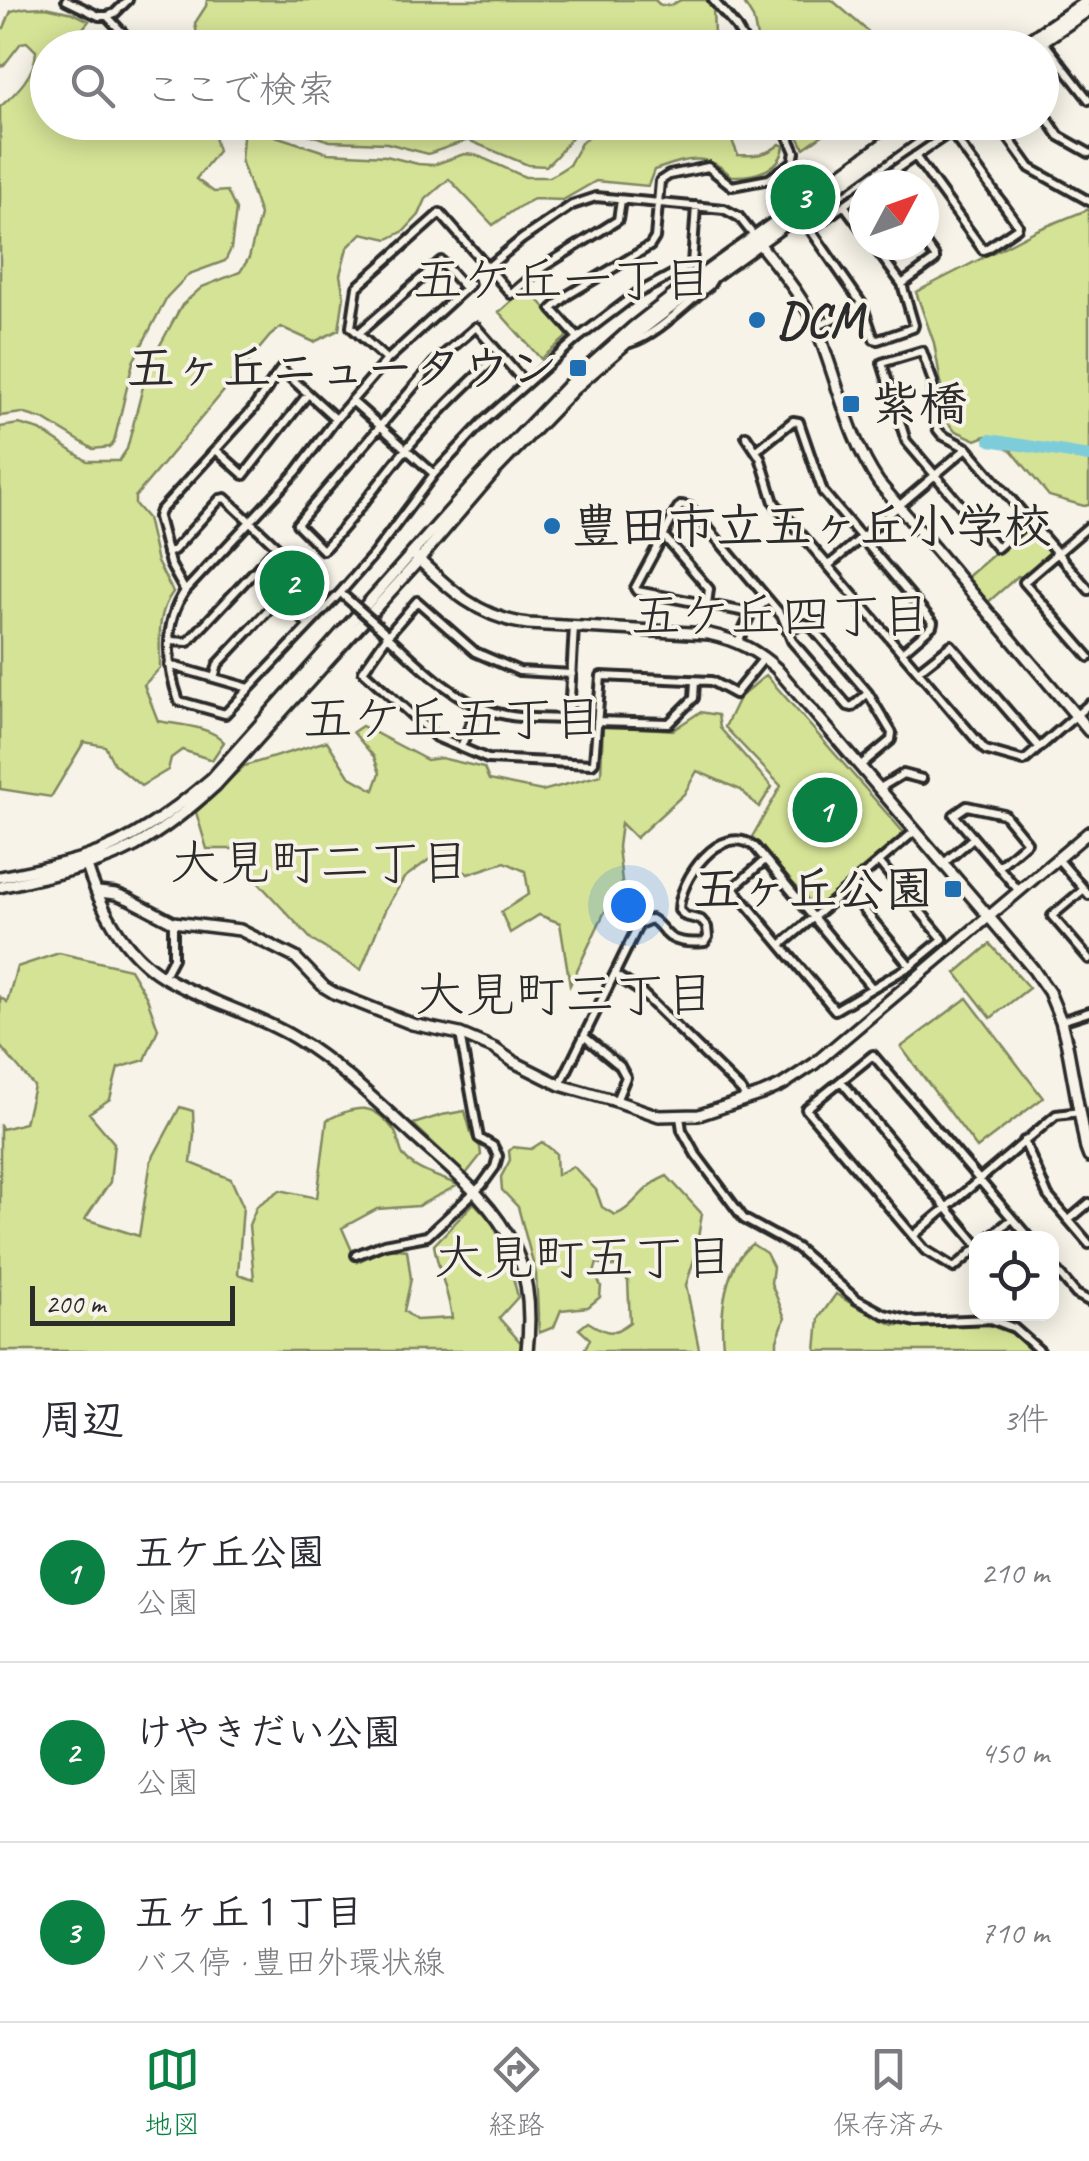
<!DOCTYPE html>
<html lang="ja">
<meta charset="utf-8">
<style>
body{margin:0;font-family:Caveat,"Klee One",sans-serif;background:#f7f7f7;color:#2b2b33}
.controls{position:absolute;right:30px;bottom:30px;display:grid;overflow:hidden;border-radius:20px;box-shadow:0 5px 25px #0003}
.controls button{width:90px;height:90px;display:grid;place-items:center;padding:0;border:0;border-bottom:2px solid #e1e1e2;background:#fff;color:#2b2b33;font:50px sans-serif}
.compass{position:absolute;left:849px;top:170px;width:90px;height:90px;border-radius:50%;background:#fff;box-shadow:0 5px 25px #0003;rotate:49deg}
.scale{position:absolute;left:30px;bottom:25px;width:205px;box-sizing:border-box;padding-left:10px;border:5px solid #2b2b2b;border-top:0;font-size:28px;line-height:35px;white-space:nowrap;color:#2b2b2b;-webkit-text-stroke:8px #f7f3e8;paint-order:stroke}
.you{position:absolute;left:628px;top:905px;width:35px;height:35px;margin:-25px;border:8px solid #fff;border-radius:50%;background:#1a73e8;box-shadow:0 0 0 15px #1a73e833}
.badge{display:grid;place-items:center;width:65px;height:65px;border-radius:50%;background:#0b8043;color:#fff;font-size:32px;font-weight:700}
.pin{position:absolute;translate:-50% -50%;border:5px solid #fff;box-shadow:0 2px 10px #0006}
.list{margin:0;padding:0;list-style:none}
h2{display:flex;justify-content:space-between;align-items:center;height:130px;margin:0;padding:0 40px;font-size:42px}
h2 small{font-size:32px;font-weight:400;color:#7c7c81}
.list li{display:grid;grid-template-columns:65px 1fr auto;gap:30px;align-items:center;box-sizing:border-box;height:180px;padding:0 40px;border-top:2px solid #e1e1e2}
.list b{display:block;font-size:38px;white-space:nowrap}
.list p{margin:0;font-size:32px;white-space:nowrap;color:#7c7c81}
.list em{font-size:32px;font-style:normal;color:#7c7c81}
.icon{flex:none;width:55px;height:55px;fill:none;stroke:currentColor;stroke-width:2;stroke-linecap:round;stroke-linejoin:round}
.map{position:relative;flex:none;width:1089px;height:1351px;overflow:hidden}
.search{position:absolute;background:#fff;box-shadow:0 5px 25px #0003;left:30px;right:30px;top:30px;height:110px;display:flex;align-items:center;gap:25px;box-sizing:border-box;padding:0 35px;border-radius:55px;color:#7c7c81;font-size:38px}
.sheet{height:670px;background:#fff}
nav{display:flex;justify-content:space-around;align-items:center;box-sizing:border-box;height:140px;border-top:2px solid #e1e1e2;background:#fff;font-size:28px;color:#7c7c81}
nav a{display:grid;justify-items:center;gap:5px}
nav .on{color:#0b8043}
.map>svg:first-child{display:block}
.green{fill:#d5e396;stroke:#808760;stroke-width:2.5}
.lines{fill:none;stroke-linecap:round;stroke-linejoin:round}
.river{stroke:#7dccda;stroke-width:12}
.street-casing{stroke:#2b2b2b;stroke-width:14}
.secondary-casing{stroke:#2b2b2b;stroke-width:16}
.street{stroke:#f7f3e8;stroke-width:6}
.secondary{stroke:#f7f3e8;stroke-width:9}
.street-bridge-casing{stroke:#2b2b2b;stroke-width:14;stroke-linecap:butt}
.street-bridge{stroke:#f7f3e8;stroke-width:6}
.poi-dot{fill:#1f6fb2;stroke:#f7f3e8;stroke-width:4}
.labels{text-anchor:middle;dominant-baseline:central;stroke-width:8;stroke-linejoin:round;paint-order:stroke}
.poi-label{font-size:48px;font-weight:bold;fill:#2b2b2b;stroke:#f7f3e8;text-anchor:start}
.neighbourhood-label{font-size:50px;fill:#2b2b2b;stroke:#f7f3e8}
</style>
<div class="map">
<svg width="1089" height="1351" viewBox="0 0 1089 1351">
<rect width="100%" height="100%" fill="#f7f3e8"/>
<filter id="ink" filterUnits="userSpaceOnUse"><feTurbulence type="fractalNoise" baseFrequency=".01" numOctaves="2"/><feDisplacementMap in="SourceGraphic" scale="20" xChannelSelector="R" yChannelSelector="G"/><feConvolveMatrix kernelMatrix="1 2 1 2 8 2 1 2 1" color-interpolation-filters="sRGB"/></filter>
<g filter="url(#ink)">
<path class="green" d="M207 0H655L661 6 671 5 681 0H706L713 7 714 36 707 48 199 47 195 23 206 6Z
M742 0H832L880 42 937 34 976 47H759L753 18Z
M46 7 73 13 89 21 74 39 98 47 48 48V122L210 123 218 151 196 179 214 192 227 191 236 210 231 249 225 261 189 274 167 297 133 362 114 442 110 447 93 449 45 420 22 413 0 416V107C17 92 35 75 36 51L27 42 21 43 4 65 0 66V28H4L11 11 24 8Z
M604 122 733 123V143L738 155C756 156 767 155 780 144L784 146C781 171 753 177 731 176 706 150 684 160 654 170L648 186 596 181 563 200 534 199 517 208 493 225 449 179 426 199 419 215 404 231 388 239 362 233 347 248 340 275 344 296 339 330 314 342 281 327 270 336 135 497V504L147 518 157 562 173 592C156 614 160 641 160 668L144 685 158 721C178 725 211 726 224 742L212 760 182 750 171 758 168 770 141 786 114 764 105 746 84 742 51 797 0 789V427L19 424 40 430 87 461H119L127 449 148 367 182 305 202 287 240 272 249 258 260 215 241 160 244 126 328 153 386 156 418 164 433 165 464 154 476 155 525 177H550L569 165 581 143Z
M274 123H584C571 137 561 154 546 166L528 165 468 140 428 154 387 143 330 141Z
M791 123H840L804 148Z
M1089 209V505L1084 506 1049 496 1012 451 986 436 976 440 954 430 941 414V383L934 343 916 292 1037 230Z
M527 287 569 335 541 359 499 312Z
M1029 524 1053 553 1024 578 1018 576 986 604 965 579Z
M283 558 323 590 305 612 262 576Z
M766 675 904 833 816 909 752 837 781 786 725 727 739 698Z
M700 712 718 715 720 728 772 787 759 807 741 790 697 771 684 794 636 838 621 823 618 847 626 916 607 907 570 985 560 923 539 915 510 933 501 912 529 894 525 871 505 862 468 874 438 853 404 878 385 910 361 970 313 941 255 879 238 849H207L196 812 244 766 327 741 349 776 374 790 380 773 374 757 353 732 362 726 427 760 441 758 484 768 489 780 542 791 601 775 603 725 673 730Z
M990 944 1029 988 991 1018 956 973Z
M59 953 130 969 147 998 158 1029 145 1060 118 1068 110 1099 89 1113 114 1143 110 1182 85 1219 139 1236 151 1161 180 1107 193 1111 194 1135 191 1163 231 1179 243 1206 238 1274 254 1279 249 1225 257 1206 280 1190 317 1198 327 1120C356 1105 374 1101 395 1132 399 1139 399 1148 403 1155 413 1171 441 1177 458 1185L418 1206 377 1209 342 1228 357 1262 387 1248 407 1250 411 1279 404 1311 416 1320 452 1318C449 1293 438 1270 434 1245L474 1203 492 1222 507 1254 518 1297 499 1318 521 1343 520 1351H0V1124L2 1129 25 1123 34 1086 0 1046V997L7 1002 17 967Z
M967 998 1043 1098 977 1148 901 1047Z
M465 1111 472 1136 480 1147 481 1155 466 1174 413 1124 442 1115Z
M542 1142 556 1153 557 1175 573 1166 596 1190 602 1207 615 1215C636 1207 641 1186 667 1176L702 1214 694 1260 686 1285 699 1349 702 1351H570L584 1350 590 1339 579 1329 588 1322C607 1334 612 1336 630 1322L628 1281 617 1267 597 1263 594 1273 601 1286 600 1297 588 1307 561 1310 554 1327 539 1333 536 1274 518 1207 502 1190 501 1177 510 1160 509 1151 513 1147 531 1149Z
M752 1244 766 1253 773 1267 771 1283 785 1318 777 1340V1351H718L723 1347C720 1314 724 1266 752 1244Z
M836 1294 855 1306 894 1325H989L1014 1334 1032 1351H816L819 1318Z"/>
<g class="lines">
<path class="river" d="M990 440 1089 456"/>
<g class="street-casing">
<path id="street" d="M66 0 99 16H107L137 48
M713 0 736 27 748 48
M107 16 115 13 128 0
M1043 41 1089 100
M1042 111 1059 136 1089 153
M997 122 1030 168 1089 201
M915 156 983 250 986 249 1017 228 1018 225 951 132
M873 185 965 122
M864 191 810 229 862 304 874 339 878 340 913 328 914 325 902 284 873 245
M844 205 864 232
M488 267 522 239 572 205 596 197 724 209 739 217 754 236
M470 284 387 360 336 419 297 471 185 591C163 623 166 665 179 701L225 714 341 592 374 554 434 474 485 420 578 338 636 294 692 264 696 206
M902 284 935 260V257L924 242
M816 327 862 304
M359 333 441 261 465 288
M578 338 552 309 568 295 650 246 655 238 660 181 669 175 708 167 732 186 769 179 793 162 795 152 782 122
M630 343C656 336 687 303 709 286L714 278
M500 354C467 384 436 414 407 448 379 482 354 518 323 550L297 524 434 363 476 327 526 384
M387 360 351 327 357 287 440 213 511 294 543 267 618 220 621 200
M352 401 434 474
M746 436 760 457 774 502 778 507 985 750 1024 761 1089 704
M216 450 244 475 308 394
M757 450 793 421 799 422 823 492 933 622 932 626 902 652
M1029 520 997 548 906 441 882 363 922 351 933 382 930 412 938 430 942 435 967 448 1089 590
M1089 526 1024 582 1089 657
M663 535 709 589 707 604
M167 554 174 550 220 499 225 498 277 547 188 642 170 641
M828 566 967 448
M185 591 170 564 158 517 160 511 252 410 281 369 336 419
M751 613 637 591 635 588 678 508 682 505 690 507 782 616 792 641 848 706 852 707 868 693
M786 629 805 624 811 626 868 693 892 733 891 740 861 765
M385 633C416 662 452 700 494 712 516 719 542 718 565 719L569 716 574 626
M738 642 751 613 768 600
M169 665 249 688
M918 671 951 645 1039 747
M572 674 519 671 475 652 417 601 388 635 363 671 436 737 488 759 592 764 594 762 601 676 711 681 735 694 764 658
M214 678 218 664 280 598 309 625
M597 721 669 723 694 698 695 681
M461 747 478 706
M880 788 903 774 922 779
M1058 859 1089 895
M765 860 733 888 835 1010 910 966 943 939 879 862
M944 863 973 838
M998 867 1027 842 1004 814 967 806 954 815 1019 891
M847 889 910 966
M1084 889 1052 916 1089 959
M781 945 915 831
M615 975 640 991 742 1091 746 1099
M163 977 173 958V922
M1061 1021 1089 1012
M585 1037 620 1066 626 1077 616 1101
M841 1081 976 1243
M560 1085 639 924 651 919C660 924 663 932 670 937 679 943 694 943 705 942L708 937 707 927 701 920 685 916 679 910C679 880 721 820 755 847L872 988
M680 1117 682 1130 696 1155 744 1219 797 1248 856 1299 884 1314 916 1322 991 1319 1014 1328 1040 1351
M1024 1141 1048 1196 1089 1244
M1069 1220 1089 1203
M913 1236 1056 1115 1080 1112
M989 1238 1012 1219
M976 1249 954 1268 925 1250 806 1109 873 1055 1029 1238
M356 1255 384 1244 427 1236 482 1185 495 1167 498 1156 493 1146 479 1138 460 1034
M1052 1265 1076 1294 1089 1301"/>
</g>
<g class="secondary-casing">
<path id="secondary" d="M1017 48 1088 0
M1033 48 1089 10
M758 242C780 270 805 299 818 332 838 382 848 438 879 483L1089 731
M415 556C449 589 479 618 528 624L709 634C736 640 756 650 776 668L989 917 1033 969 1049 992 1061 1021 1067 1045 1086 1149 1089 1157
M85 860C98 904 123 953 164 977 206 1002 254 1013 295 1038 338 1064 376 1101 413 1135 450 1169 492 1200 514 1247 530 1279 531 1316 527 1351
M0 877C28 871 57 866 85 857 133 842 173 811 212 778L479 478 570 383 633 327 679 291 913 122
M0 887C45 876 94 868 135 846 165 829 191 808 216 785L419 560 494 472 575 388 638 333 681 300 928 122
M98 892 116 894 129 899 173 922 240 930 296 958 324 987 334 993 412 1024 460 1034 495 1049 514 1062 560 1085 616 1101 659 1116 699 1115 762 1094 782 1085 814 1064 1089 832"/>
</g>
<use href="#street" class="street"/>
<use href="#secondary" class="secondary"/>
<g class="street-bridge-casing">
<path id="street-bridge" d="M344 596 385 632"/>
</g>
<use href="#street-bridge" class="street-bridge"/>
</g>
</g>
<g class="poi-dot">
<circle cx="757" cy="320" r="10"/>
<rect x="568" y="358" width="20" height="20" rx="5"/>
<rect x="841" y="394" width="20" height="20" rx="5"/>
<circle cx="552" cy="526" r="10"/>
<rect x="943" y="879" width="20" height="20" rx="5"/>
</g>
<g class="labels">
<g class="poi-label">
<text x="777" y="320">DCM</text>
<text x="558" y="368" text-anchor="end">五ヶ丘ニュータウン</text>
<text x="871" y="404">紫橋</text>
<text x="572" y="526">豊田市立五ヶ丘小学校</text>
<text x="933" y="889" text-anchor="end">五ヶ丘公園</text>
</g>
<g class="neighbourhood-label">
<text x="563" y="279">五ケ丘一丁目</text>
<text x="781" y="615">五ケ丘四丁目</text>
<text x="453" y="718">五ケ丘五丁目</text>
<text x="320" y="862">大見町二丁目</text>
<text x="565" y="994">大見町三丁目</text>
<text x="584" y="1257">大見町五丁目</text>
</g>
</g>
</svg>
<div class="controls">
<button><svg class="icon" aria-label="locate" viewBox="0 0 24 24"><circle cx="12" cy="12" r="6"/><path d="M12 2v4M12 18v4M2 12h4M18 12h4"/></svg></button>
</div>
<svg class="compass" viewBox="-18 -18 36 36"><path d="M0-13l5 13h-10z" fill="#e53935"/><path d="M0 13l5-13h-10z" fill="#7c7c81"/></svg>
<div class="scale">200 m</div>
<div class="you"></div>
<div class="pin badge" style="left:825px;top:810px">1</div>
<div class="pin badge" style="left:292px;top:583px">2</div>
<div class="pin badge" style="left:803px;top:197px">3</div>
<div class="search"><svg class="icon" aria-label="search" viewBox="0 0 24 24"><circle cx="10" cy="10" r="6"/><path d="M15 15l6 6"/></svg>ここで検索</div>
</div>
<section class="sheet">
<h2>周辺<small>3件</small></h2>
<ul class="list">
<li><span class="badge">1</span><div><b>五ケ丘公園</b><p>公園</p></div><em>210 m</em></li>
<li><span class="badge">2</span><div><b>けやきだい公園</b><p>公園</p></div><em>450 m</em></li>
<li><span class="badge">3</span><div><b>五ヶ丘１丁目</b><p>バス停 · 豊田外環状線</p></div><em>710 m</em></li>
</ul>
</section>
<nav>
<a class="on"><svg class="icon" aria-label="map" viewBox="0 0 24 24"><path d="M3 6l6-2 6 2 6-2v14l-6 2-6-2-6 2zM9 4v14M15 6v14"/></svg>地図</a>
<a><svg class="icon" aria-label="directions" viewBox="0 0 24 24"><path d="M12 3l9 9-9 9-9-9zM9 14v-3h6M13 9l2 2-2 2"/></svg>経路</a>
<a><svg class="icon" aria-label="saved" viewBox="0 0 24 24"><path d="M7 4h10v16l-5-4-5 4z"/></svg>保存済み</a>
</nav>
